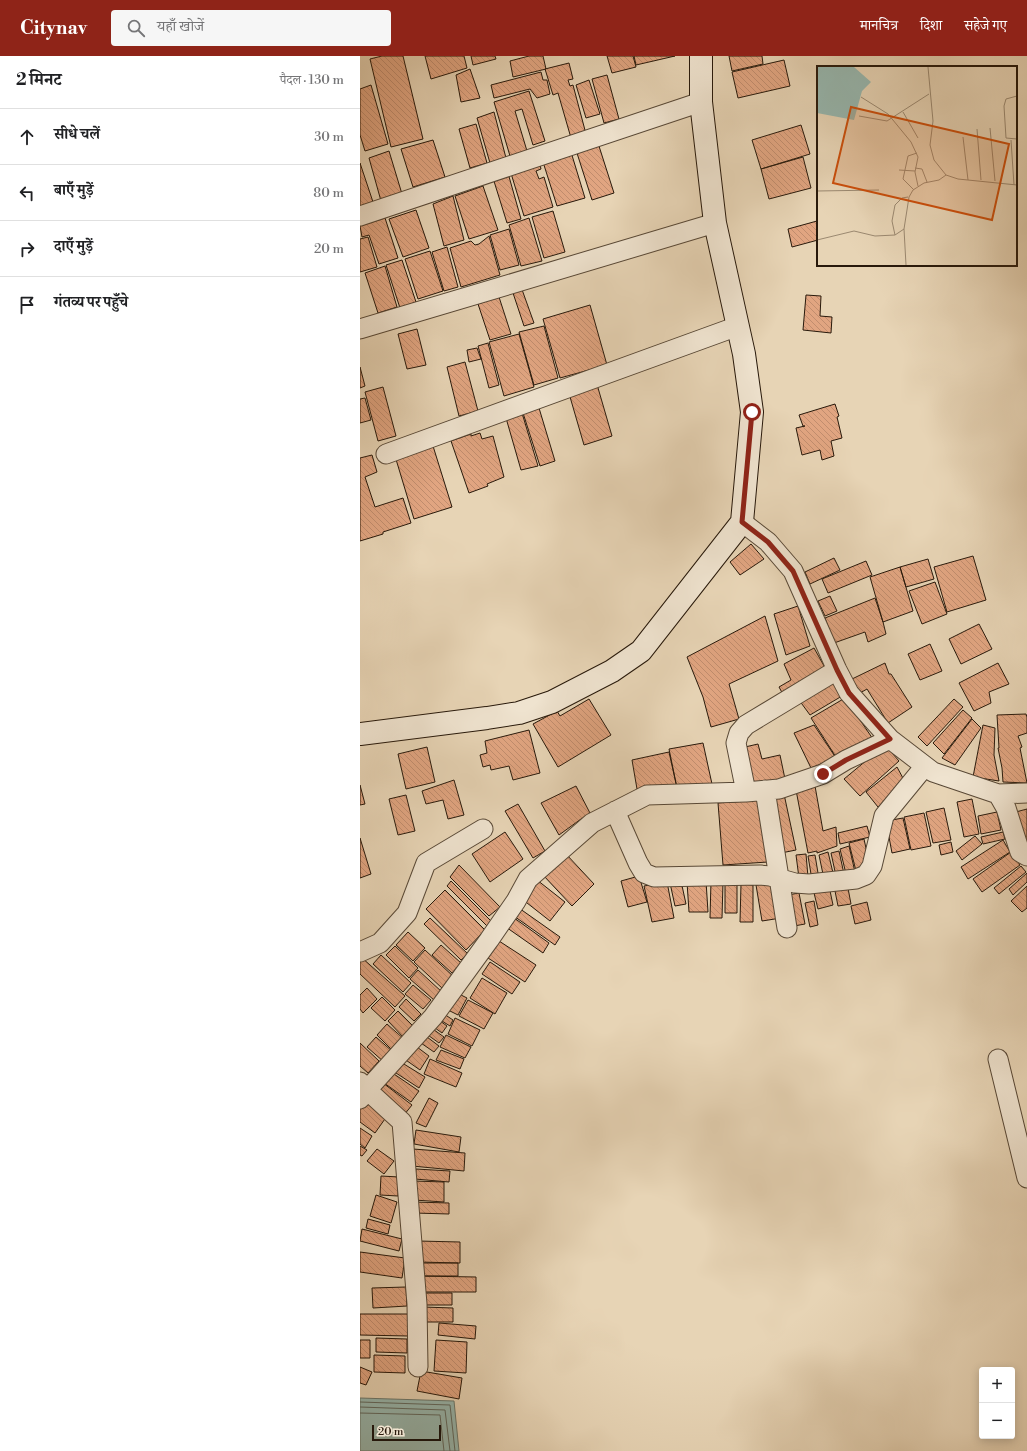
<!DOCTYPE html>
<html lang="hi">
<meta charset="utf-8">
<style>
body{margin:0;font-family:"Libre Bodoni","Noto Serif Devanagari",serif;background:#f6f6f6;color:#202124}
.controls{position:absolute;right:12px;bottom:12px;display:grid;overflow:hidden;border-radius:4px;box-shadow:0 2px 10px #0003}
.controls button{width:36px;height:36px;display:grid;place-items:center;padding:0;border:0;border-bottom:1px solid #e0e0e0;background:#fff;color:#202124;font:20px sans-serif}
.scale{position:absolute;left:12px;bottom:10px;width:69px;box-sizing:border-box;padding-left:4px;border:2px solid #28190b;border-top:0;font-size:11px;line-height:14px;white-space:nowrap;color:#28190b;-webkit-text-stroke:3px #efe3cf;paint-order:stroke}
.stop{position:absolute;width:12px;height:12px;margin:-9px;border:3px solid #8f2418;border-radius:50%;background:#fff}
.stop.end{background:#8f2418;border-color:#fff;box-shadow:0 1px 4px #0008}
.list{margin:0;padding:0;list-style:none}
h2{display:flex;justify-content:space-between;align-items:center;height:52px;margin:0;padding:0 16px;font-size:17px}
h2 small{font-size:13px;font-weight:400;color:#757577}
.list li{display:grid;grid-template-columns:26px 1fr auto;gap:12px;align-items:center;box-sizing:border-box;height:56px;padding:0 16px;border-top:1px solid #e0e0e0}
.list b{display:block;font-size:15px;white-space:nowrap}
.list em{font-size:13px;font-style:normal;color:#757577}
.icon{flex:none;width:22px;height:22px;fill:none;stroke:currentColor;stroke-width:2;stroke-linecap:round;stroke-linejoin:round}
.map{position:relative;flex:none;width:667px;height:1395px;overflow:hidden}
header{display:flex;align-items:center;gap:24px;box-sizing:border-box;height:56px;padding:0 20px;background:#8f2418;color:#fff}
header strong{font-size:19px}
nav{display:flex;gap:22px;margin-inline-start:auto;font-size:14px}
.search{width:280px;height:36px;background:#f6f6f6;display:flex;align-items:center;gap:10px;box-sizing:border-box;padding:0 14px;border-radius:4px;color:#757577;font-size:15px}
main{display:flex}
aside{flex:1;background:#fff}
.map>svg:first-child{display:block}
.water{fill:#97b8b0;stroke:#6b786e}
.lines{fill:none;stroke-linecap:round;stroke-linejoin:round}
.shore{stroke:#60685e;stroke-width:1}
.building{fill:url(#building-back-hatch);stroke:#28190b}
.street-casing{stroke:#584836;stroke-width:21}
.secondary-casing{stroke:#28190b;stroke-width:24}
.street{stroke:#efe3cf;stroke-width:19}
.secondary{stroke:#efe3cf;stroke-width:22}
.route{stroke:#8f2418;stroke-width:5}
.inset-road{fill:none;stroke:#9b8971;stroke-width:1}
.view{fill:#cb4f0c;fill-opacity:0.15;stroke:#cb4f0c;stroke-width:2}
.inset-edge{fill:none;stroke:#28190b;stroke-width:2}
</style>
<header>
<strong>Citynav</strong>
<div class="search"><svg class="icon" aria-label="search" viewBox="0 0 24 24"><circle cx="10" cy="10" r="6"/><path d="M15 15l6 6"/></svg>यहाँ खोजें</div>
<nav><a>मानचित्र</a><a>दिशा</a><a>सहेजे गए</a></nav>
</header>
<main>
<aside>
<h2>2 मिनट<small>पैदल · 130 m</small></h2>
<ul class="list">
<li><svg class="icon" aria-label="ahead" viewBox="0 0 24 24"><path d="M12 20V5M6 11l6-6 6 6"/></svg><div><b>सीधे चलें</b></div><em>30 m</em></li>
<li><svg class="icon" aria-label="left" viewBox="0 0 24 24"><path d="M17 20v-9H6M10 6l-5 5 5 5"/></svg><div><b>बाएँ मुड़ें</b></div><em>80 m</em></li>
<li><svg class="icon" aria-label="right" viewBox="0 0 24 24"><path d="M7 20v-9h11M14 6l5 5-5 5"/></svg><div><b>दाएँ मुड़ें</b></div><em>20 m</em></li>
<li><svg class="icon" aria-label="arrive" viewBox="0 0 24 24"><path d="M6 21V4h12l-3 4 3 4H6"/></svg><div><b>गंतव्य पर पहुँचे</b></div></li>
</ul>
</aside>
<div class="map">
<svg width="667" height="1395" viewBox="0 0 667 1395">
<defs>
<pattern id="building-back-hatch" width="6" height="6" patternUnits="userSpaceOnUse"><rect width="6" height="6" fill="#e1a581"/><path d="M-1 5l2 2M0 0l6 6M5-1l2 2" fill="none" stroke="#c18d6e"/></pattern>
</defs>
<rect width="100%" height="100%" fill="#e7d4b5"/>
<filter id="stains"><feTurbulence type="fractalNoise" baseFrequency=".005" numOctaves="4"/><feColorMatrix values="0 0 0 0 .2 0 0 0 0 .09 0 0 0 0 .02 0 0 0 .5 -.17"/></filter>
<radialGradient id="worn" r=".72"><stop offset=".6" stop-color="#630" stop-opacity="0"/><stop offset="1" stop-color="#630" stop-opacity=".3"/></radialGradient>
<path class="water" d="M0 1342 94 1345 99 1395H0Z"/>
<g class="lines">
<path class="shore" d="M0 1346 90 1349 95 1395
M0 1351 85 1354 90 1395
M0 1357 80 1359 84 1395"/>
</g>
<path class="building" d="M22 0H43L63 83 31 91 10 3Z
M65 0H104L107 12 71 23Z
M111 0H135L136 3 113 9Z
M169 0H183L186 13 153 21 150 5Z
M247 0H273L276 11 252 17Z
M274 0H315L276 9Z
M369 0H402L403 8 372 15Z
M424 4 430 30 378 42 372 16Z
M209 7 213 23 208 24 210 30 213 29 226 78 211 82 198 37 193 39 185 13Z
M110 13 120 42 101 46 96 19Z
M181 16 183 24H187L190 38 177 42 170 33 134 42 131 29Z
M247 19 259 63 244 67 232 23Z
M229 24 240 58 226 62 216 29Z
M11 29 28 88 5 95 0 79V33Z
M169 35 185 85 173 89 162 53 155 55 167 95 150 100 134 46Z
M134 56 146 102 130 107 117 62Z
M116 68 127 107 110 112 99 73Z
M441 69 450 98 401 113 392 84Z
M73 84 85 121 53 131 41 93Z
M238 87 254 137 232 144 216 94Z
M29 95 42 138 21 145 9 102Z
M211 96 225 142 197 150 183 106Z
M443 101 451 132 409 143 401 113Z
M179 105 181 113 176 115 179 123 184 121 193 151 164 160 150 114Z
M0 107 13 146 0 150Z
M148 117 161 163 147 167 133 122Z
M123 130 138 174 109 183 95 140Z
M93 140 104 184 84 190 73 148Z
M56 154 69 192 43 201 29 163Z
M193 155 205 196 184 202 172 161Z
M25 162 38 202 19 208 9 179 2 181 0 170Z
M169 162 182 205 161 210 149 169Z
M457 165 458 184 432 191 428 173Z
M149 173 159 209 140 214 130 179Z
M129 180 140 219 101 231 90 192 111 185 115 189 119 188Z
M8 181 17 211 0 216V183Z
M87 191 98 231 84 235 72 196Z
M70 195 83 235 58 243 45 203Z
M42 204 56 246 40 252 26 209Z
M25 210 37 251 18 257 5 217Z
M160 228 174 267 164 270 151 231Z
M446 239 461 240 460 260 472 261 471 277 443 274Z
M139 241 151 278 130 284 118 248Z
M230 249 247 309 200 322 183 263Z
M184 270 198 322 174 329 159 276Z
M57 273 66 309 47 313 38 278Z
M159 278 174 331 144 340 129 286Z
M128 287 139 329 129 332 118 290Z
M117 292 121 303 109 306 107 294Z
M105 306 118 355 99 360 87 311Z
M0 311 5 330 0 332Z
M236 325 252 380 224 389 208 334Z
M23 331 36 380 18 385 5 336Z
M5 342 11 364 0 367V343Z
M475 348 479 360 477 361 482 382 471 385 474 400 462 404 460 394 442 399 436 372 445 370H443L439 359Z
M179 352 195 405 180 410 163 357Z
M162 357 178 410 161 414 146 362Z
M120 377 122 383 133 380 144 421 127 428 128 430 109 437 91 385 111 378V380Z
M73 390 92 451 54 463 35 400Z
M12 399 17 416 5 421 15 451 43 442 51 467 23 476V478L0 485V402Z
M391 488 404 503 380 519 370 506Z
M613 500 626 544 587 556 574 511Z
M474 502 480 514 450 528 445 516Z
M568 503 574 523 546 531 540 511Z
M506 505 512 519 468 537 462 523Z
M540 511 553 555 523 566 510 521Z
M575 526 587 558 562 568 549 535Z
M470 540 477 555 465 560 458 545Z
M515 542 523 566 526 578 508 586 505 576 474 587 465 562Z
M438 550 450 590 426 599 414 558Z
M405 560 418 605 369 628 379 663 351 671 343 641 327 601Z
M619 568 632 593 601 608 589 583Z
M570 588 582 615 560 624 548 598Z
M454 592 468 617 425 642 419 631 431 624 424 608Z
M525 607 529 618H531L552 651 528 667 507 633 500 637 492 623Z
M638 607 649 628 629 636 631 647 614 655 599 627Z
M471 623 482 640 450 659 439 644Z
M485 642 515 686 476 701 451 662Z
M229 643 251 679 198 711 173 668 197 655 200 660Z
M594 643 603 651 567 690 558 681Z
M603 654 612 662 584 698 573 687Z
M666 658 667 661V677L658 680 662 691 660 692 667 727 643 726 642 712 638 692H639L637 659Z
M612 663 621 672 595 709 582 702Z
M454 669 476 702 451 712 434 677Z
M623 669 635 672 634 699 639 725 613 721Z
M169 674 180 717 153 724 149 710 131 714 130 709 123 711 120 699 127 697 125 685Z
M343 687 352 728 317 732 309 693Z
M398 688 402 703 420 699 425 723 393 730 385 691Z
M525 689 539 705 500 740 484 723Z
M67 691 75 726 46 733 38 698Z
M309 696 317 732 277 733 272 704Z
M537 711 544 724 518 751 506 736Z
M94 724 104 759 88 763 83 744 66 748 62 735Z
M0 729 5 748 0 749Z
M216 730 231 759 221 763 199 779 181 747Z
M455 730 463 775 476 771 477 790 457 797V795L448 797 436 734Z
M424 738 436 794 421 797 408 742Z
M46 739 55 775 38 779 29 743Z
M612 743 619 778 604 781 597 746Z
M401 744 408 806 363 809 358 747Z
M158 748 185 795 173 802 145 755Z
M584 752 591 784 573 787 566 756Z
M667 753V784L659 786 652 757Z
M637 756 641 774 621 778 618 760Z
M564 757 571 790 551 794 544 761Z
M543 762 550 793 532 797 526 765Z
M507 770 510 781 480 788 478 777Z
M145 776 163 803 130 826 112 798Z
M643 776 645 783 623 788 621 781Z
M615 780 622 788 602 804 596 795Z
M0 782 11 818 0 822Z
M504 783 510 811 496 815 489 787Z
M643 784 650 796 608 823 601 811Z
M591 786 593 796 581 799 579 789Z
M489 790 495 816 486 818 480 793Z
M479 795 484 818 476 820 471 797Z
M468 796 474 821 464 823 459 799Z
M651 796 660 809 622 836 613 823Z
M206 798 234 828 212 850 183 819Z
M446 798 448 821 439 822 436 799Z
M455 799 459 823 452 824 448 800Z
M99 809 140 851 129 860 90 821Z
M661 810 666 816 639 838 634 832Z
M667 817V826L653 839 649 833Z
M279 820 287 846 268 851 261 825Z
M177 824 205 846 190 865 162 843Z
M91 825 131 865 127 870 87 830Z
M321 825 326 848 315 850 310 827Z
M346 825 348 856H329L327 826Z
M351 825 363 826 362 862H350Z
M307 826 314 862 292 866 284 830Z
M415 826 421 862 402 865 396 829Z
M487 827 491 848 478 850 474 830Z
M365 828H377V857H365Z
M381 828 393 829V866H380Z
M469 830 473 849 458 853 453 833Z
M667 830V852L662 856 651 845Z
M85 834 125 874 106 894 66 853Z
M439 837 445 868 434 870 428 839Z
M454 845 458 869 450 871 445 847Z
M507 846 511 864 495 868 491 850Z
M156 850 200 881 195 889 151 858Z
M150 859 189 887 183 897 143 869Z
M70 862 108 898 101 904 64 868Z
M48 876 65 892 53 905 36 889Z
M139 885 176 909 165 926 128 902Z
M81 889 101 907 92 917 72 899Z
M35 890 58 912 49 922 26 899Z
M65 894 94 921 83 933 54 906Z
M21 899 51 927 43 936 13 908Z
M1 901 45 940 35 951 0 918V902Z
M130 906 160 926 152 938 122 918Z
M58 914 82 936 74 944 50 923Z
M122 922 147 937 135 958 110 942Z
M53 929 71 944 63 953 45 938Z
M7 932 17 943 3 957 0 953V939Z
M93 935 107 942 98 959 84 952Z
M22 941 35 954 25 965 11 952Z
M46 943 61 958 54 965 39 951Z
M108 944 133 957 124 973 99 960Z
M38 955 55 972 44 982 28 965Z
M81 956 93 964 90 970 77 962Z
M76 962 87 970 82 977 71 969Z
M95 962 120 974 112 990 88 978Z
M27 968 45 984 34 996 17 979Z
M70 971 84 981 79 987 65 977Z
M63 978 79 990 74 996 58 985Z
M86 979 111 991 105 1002 80 991Z
M16 981 33 996 24 1006 7 991Z
M0 987 19 1005 8 1017 0 1010Z
M53 988 69 1000 60 1014 43 1002Z
M81 994 104 1003 100 1013 76 1004Z
M70 1003 102 1017 96 1031 64 1018Z
M39 1005 65 1021 59 1032 33 1015Z
M31 1016 59 1035 51 1046 24 1027Z
M19 1024 52 1049 44 1059 11 1034Z
M69 1042 78 1047 66 1071 56 1067Z
M4 1043 27 1060 15 1077 0 1066V1048Z
M0 1072 12 1080 5 1092 0 1088Z
M56 1074 101 1081 99 1096 54 1088Z
M0 1090 7 1094 2 1100 0 1099Z
M17 1093 34 1105 24 1118 7 1105Z
M53 1093 105 1097 104 1115 52 1110Z
M56 1113 90 1115 89 1126 55 1123Z
M21 1120 39 1121 38 1140 20 1139Z
M54 1125 84 1126V1146L54 1144Z
M16 1139 37 1146 31 1167 10 1160Z
M54 1146 89 1147V1158L54 1157Z
M8 1163 30 1169 28 1178 6 1172Z
M2 1173 42 1183 39 1195 0 1185Z
M58 1185 100 1186V1207L58 1206Z
M0 1196 45 1202 42 1222 0 1216Z
M60 1207H98V1220H60Z
M59 1220 116 1221V1236H59Z
M46 1231 47 1250 13 1252 12 1232Z
M63 1237H92V1249H63Z
M63 1251 93 1252V1266H63Z
M0 1258H48V1280L0 1279Z
M79 1267 116 1270 115 1283 78 1279Z
M16 1282 47 1283V1297L16 1296Z
M0 1284H10V1302H0Z
M76 1284 107 1286 106 1317 74 1315Z
M14 1299 45 1300V1317L14 1316Z
M0 1311 12 1316 6 1329 0 1327Z
M61 1315 102 1322 99 1343 57 1335Z"/>
<g class="lines">
<g class="street-casing">
<path id="street" d="M0 160 341 46
M0 273 355 167
M26 398 378 270
M382 466 408 486 433 515 477 614 489 637 530 683 573 716 638 738 667 737
M405 734 427 872
M386 736 376 687 379 677 386 669 477 614
M638 738 646 752 660 796 667 800
M255 755 278 807 284 817 294 821 400 819 410 820 435 827 449 828 496 823 506 819 512 810 524 760 565 710
M0 896 20 887 47 857 66 807 123 773
M638 1003 667 1122
M0 1026 7 1034 42 1066 57 1248 58 1311
M0 1043 7 1034 73 961 129 884 156 845 168 823 232 767 287 739 386 736 419 733 463 718 486 704 530 683"/>
</g>
<g class="secondary-casing">
<path id="secondary" d="M0 678 127 662 159 657 192 646 252 615 281 595 382 466 392 356 384 298 355 167 341 46V0"/>
</g>
<use href="#street" class="street"/>
<use href="#secondary" class="secondary"/>
</g>
<g class="lines">
<path class="route" d="M392 356 382 466 408 486 433 515 477 614 489 637 530 683 486 704 463 718"/>
</g>
<g transform="translate(457 10)">
<rect width="200" height="200" fill="#e7d4b5"/>
<path d="M0 1H37L54 16 45 25 37 54 0 47Z" fill="#97b8b0"/>
<path class="inset-road" d="M111 1 116 55 113 79 117 94 129 109 141 113 200 119M200 30 189 33 187 40 189 72 200 73M44 31 71 48 94 76 101 91 98 106 101 120M86 46 101 72M42 50 70 55 112 28M173 62 178 115M160 63 164 114M146 71 151 114M194 74 197 119M98 102 105 103 110 116M82 104 98 105M97 124 86 113 91 90 100 87M0 125 62 124M87 163 89 199M78 169 75 155 78 139 85 132 91 131M0 174 37 165 58 170 78 169 87 163 92 131 96 124 107 117 122 114 129 109"/>
<path class="view" d="M34 41 192 78 175 154 16 117Z"/>
<rect width="200" height="200" class="inset-edge"/>
</g>
<rect width="100%" height="100%" filter="url(#stains)"/>
<rect width="100%" height="100%" fill="url(#worn)"/>
</svg>
<div class="controls">
<button>+</button>
<button>−</button>
</div>
<div class="scale">20 m</div>
<div class="stop" style="left:392px;top:356px"></div>
<div class="stop end" style="left:463px;top:718px"></div>
</div>
</main>
